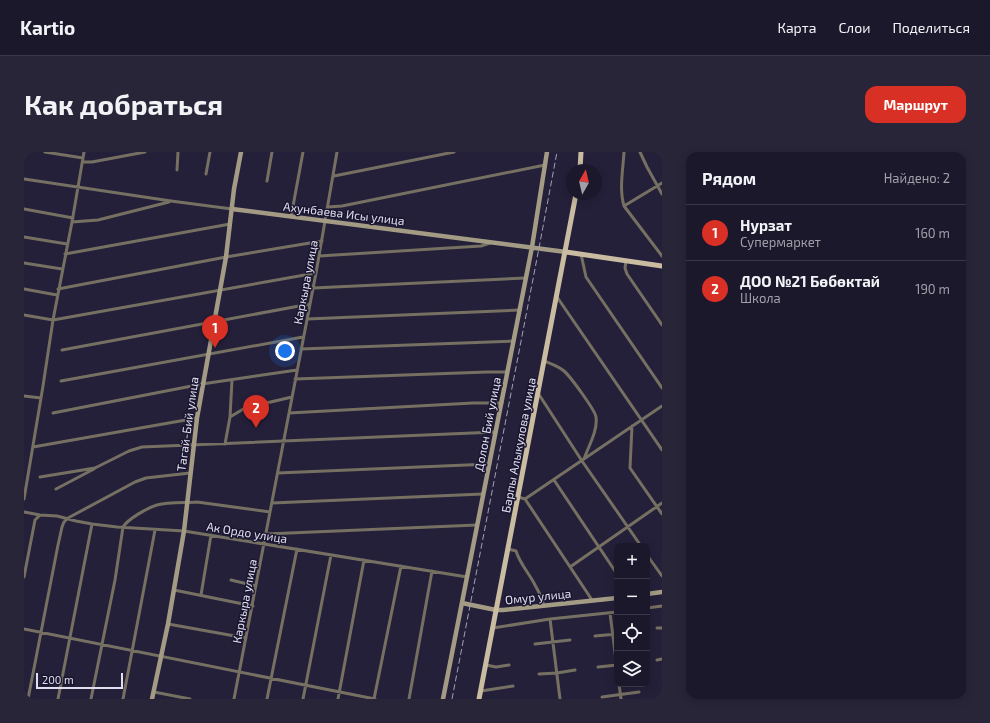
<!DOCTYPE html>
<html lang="ru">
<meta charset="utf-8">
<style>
body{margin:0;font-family:"Exo 2",sans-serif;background:#282538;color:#f1f3f6}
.controls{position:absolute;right:12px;bottom:12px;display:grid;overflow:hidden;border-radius:8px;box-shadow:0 2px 10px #0003}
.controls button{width:36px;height:36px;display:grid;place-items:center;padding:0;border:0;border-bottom:1px solid #393748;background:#1b182c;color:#f1f3f6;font:20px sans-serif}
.compass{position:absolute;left:542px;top:12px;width:36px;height:36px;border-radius:50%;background:#1b182c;box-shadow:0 2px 10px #0003;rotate:8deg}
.scale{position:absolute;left:12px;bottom:10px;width:87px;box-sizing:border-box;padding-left:4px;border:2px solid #e0dff0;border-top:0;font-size:11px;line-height:14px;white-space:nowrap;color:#e0dff0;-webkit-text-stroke:3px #1a162f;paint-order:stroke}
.you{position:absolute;left:261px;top:199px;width:14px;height:14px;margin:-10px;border:3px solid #fff;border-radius:50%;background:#1a73e8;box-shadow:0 0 0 6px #1a73e833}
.badge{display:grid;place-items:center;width:26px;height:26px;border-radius:50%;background:#d93025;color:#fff;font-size:13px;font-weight:700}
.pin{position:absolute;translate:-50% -33px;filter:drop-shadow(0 1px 2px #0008)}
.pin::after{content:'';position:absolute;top:21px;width:14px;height:12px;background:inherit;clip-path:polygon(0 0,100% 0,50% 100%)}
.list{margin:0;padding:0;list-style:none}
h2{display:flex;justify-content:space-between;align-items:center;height:52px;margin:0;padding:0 16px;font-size:17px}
h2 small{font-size:13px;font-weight:400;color:#a0a0a9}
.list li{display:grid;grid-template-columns:26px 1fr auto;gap:12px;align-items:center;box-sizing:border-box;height:56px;padding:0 16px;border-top:1px solid #393748}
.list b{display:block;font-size:15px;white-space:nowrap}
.list p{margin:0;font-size:13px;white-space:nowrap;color:#a0a0a9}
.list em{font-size:13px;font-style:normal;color:#a0a0a9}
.icon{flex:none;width:22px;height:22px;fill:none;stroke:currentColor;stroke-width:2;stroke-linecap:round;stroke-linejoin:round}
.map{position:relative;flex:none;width:638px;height:547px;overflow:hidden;border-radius:12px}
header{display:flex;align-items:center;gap:24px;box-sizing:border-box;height:56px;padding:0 20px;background:#1b182c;border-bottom:1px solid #393748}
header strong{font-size:19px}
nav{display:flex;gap:22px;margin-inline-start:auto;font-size:14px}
.intro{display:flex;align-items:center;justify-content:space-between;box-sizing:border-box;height:96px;padding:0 24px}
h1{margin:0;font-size:28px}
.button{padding:10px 18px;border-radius:12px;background:#d93025;color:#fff;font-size:14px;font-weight:700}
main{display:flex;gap:24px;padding:0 24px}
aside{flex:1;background:#1b182c;border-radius:12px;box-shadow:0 2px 10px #0003}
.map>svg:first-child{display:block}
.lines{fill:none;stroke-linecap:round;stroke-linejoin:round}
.street{stroke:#767062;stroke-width:3}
.secondary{stroke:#a49b85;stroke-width:4.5}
.primary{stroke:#c9bca0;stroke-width:5}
.rail{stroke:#a2a0b4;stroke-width:1;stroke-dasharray:6 3;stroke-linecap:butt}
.labels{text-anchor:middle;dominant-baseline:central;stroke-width:3;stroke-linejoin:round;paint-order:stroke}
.street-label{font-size:12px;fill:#e0dff0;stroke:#1a162f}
</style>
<header>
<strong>Kartio</strong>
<nav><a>Карта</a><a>Слои</a><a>Поделиться</a></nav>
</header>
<div class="intro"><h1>Как добраться</h1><a class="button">Маршрут</a></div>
<main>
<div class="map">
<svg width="638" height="547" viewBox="0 0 638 547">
<rect width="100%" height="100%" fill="#24203a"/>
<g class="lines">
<path class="street" d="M21 0 59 6
M600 0C599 18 595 37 600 54L638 104
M616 0 623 15 638 42
M59 10H68L121 0
M153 18 154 0
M182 22 186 0
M310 24 430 0
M0 27 147 49 208 57
M243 29 248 0
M600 54 638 31
M304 55 318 54 521 13
M0 57 49 66
M267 65 279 0
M48 70 74 68 145 50
M0 85 43 92
M41 102 206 72
M557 102 562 125 638 236
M295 104 457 94 466 91
M602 109 601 116 603 122 638 173
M0 111 38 117
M289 136 502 126
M0 137 33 143
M34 137 202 105 298 89
M533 145 638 298
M0 163 29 168 292 121
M283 167 496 158
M277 197 490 189
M38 198 286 152
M520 209C527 212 534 214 540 219 546 224 571 258 572 265 574 279 564 295 560 307
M271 227 463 220H483
M37 229 279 185
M514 241 558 309 617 394
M0 244 17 246
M29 261 178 232 273 218
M265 261 449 251H478
M206 265 221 256 268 245
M608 274 606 316 638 362
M201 292 206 265 208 228
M9 295 173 266
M254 321 466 312
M16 325 71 316 105 299 118 295 472 280
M530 328 593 422
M32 337 70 317
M494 345 501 347 638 254
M0 347 19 234 29 168 48 70 60 0
M501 347 568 448
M248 351 459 342
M0 360 16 363 33 364 52 369 68 372 93 375 160 379 443 425
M242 382 453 373
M484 397 492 399C496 412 505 421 511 433 515 440 518 446 520 454
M623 403 638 424
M546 415 638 351
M0 425 11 368 16 363
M207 428 232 434
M150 438 229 454
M177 443 187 383
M623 456 638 454
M586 461 593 516
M526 467 536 547
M144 472 222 486
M469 476 526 467 593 460
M633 476H638
M0 477 351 547
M571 484 593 482
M511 492 546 488
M633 508 638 507
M462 513 472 515 485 513
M574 515 593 513
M515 522 533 521 551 518
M595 532 597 547
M457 539 489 534
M130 540 166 547
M578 545 615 540
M4 547 34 393 38 375 40 370 44 366 111 330 122 326 166 321
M34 547 68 372
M67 547 91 428 99 375C104 367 123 356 133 353 145 350 160 351 173 350L246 360
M99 547 131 378
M210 547 292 121 313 0
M243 547 273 397
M279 547 307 403
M314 547 340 408
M350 547 377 414
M385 547 408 419"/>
<path class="secondary" d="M208 57 542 100
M623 442 638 440
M438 451 472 458H479L593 446
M128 547 144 472 160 379 173 266 202 105 210 37 217 0
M419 547 508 95 523 0"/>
<path class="primary" d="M556 18 557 0
M542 100 638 114
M455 547 552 42"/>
<path class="rail" d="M428 547 515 96 533 0"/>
</g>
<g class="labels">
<g class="street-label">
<text transform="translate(320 61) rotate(7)">Ахунбаева Исы улица</text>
<text transform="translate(281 130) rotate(-79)">Каркыра улица</text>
<text transform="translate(163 272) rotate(-82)">Тагай-Бий улица</text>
<text transform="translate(463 272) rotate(-79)">Долон Бий улица</text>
<text transform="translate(494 293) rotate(-79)">Барпы Алыкулова улица</text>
<text transform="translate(223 380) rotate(9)">Ак Ордо улица</text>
<text transform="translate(514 444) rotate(-6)">Омур улица</text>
<text transform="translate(220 449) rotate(-79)">Каркыра улица</text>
</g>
</g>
</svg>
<div class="controls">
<button>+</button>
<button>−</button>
<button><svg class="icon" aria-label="locate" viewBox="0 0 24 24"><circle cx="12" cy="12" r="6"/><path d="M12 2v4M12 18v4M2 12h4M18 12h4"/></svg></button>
<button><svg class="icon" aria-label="layers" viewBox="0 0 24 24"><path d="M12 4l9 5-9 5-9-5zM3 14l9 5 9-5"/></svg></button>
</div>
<svg class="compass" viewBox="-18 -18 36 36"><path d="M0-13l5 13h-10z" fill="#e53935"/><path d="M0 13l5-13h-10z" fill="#a0a0a9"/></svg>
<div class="scale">200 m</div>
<div class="you"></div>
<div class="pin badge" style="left:191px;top:196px">1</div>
<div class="pin badge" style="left:232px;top:276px">2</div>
</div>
<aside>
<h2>Рядом<small>Найдено: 2</small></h2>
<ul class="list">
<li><span class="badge">1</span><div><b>Нурзат</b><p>Супермаркет</p></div><em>160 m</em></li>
<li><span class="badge">2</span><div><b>ДОО №21 Бөбөктай</b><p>Школа</p></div><em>190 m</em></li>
</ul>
</aside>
</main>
